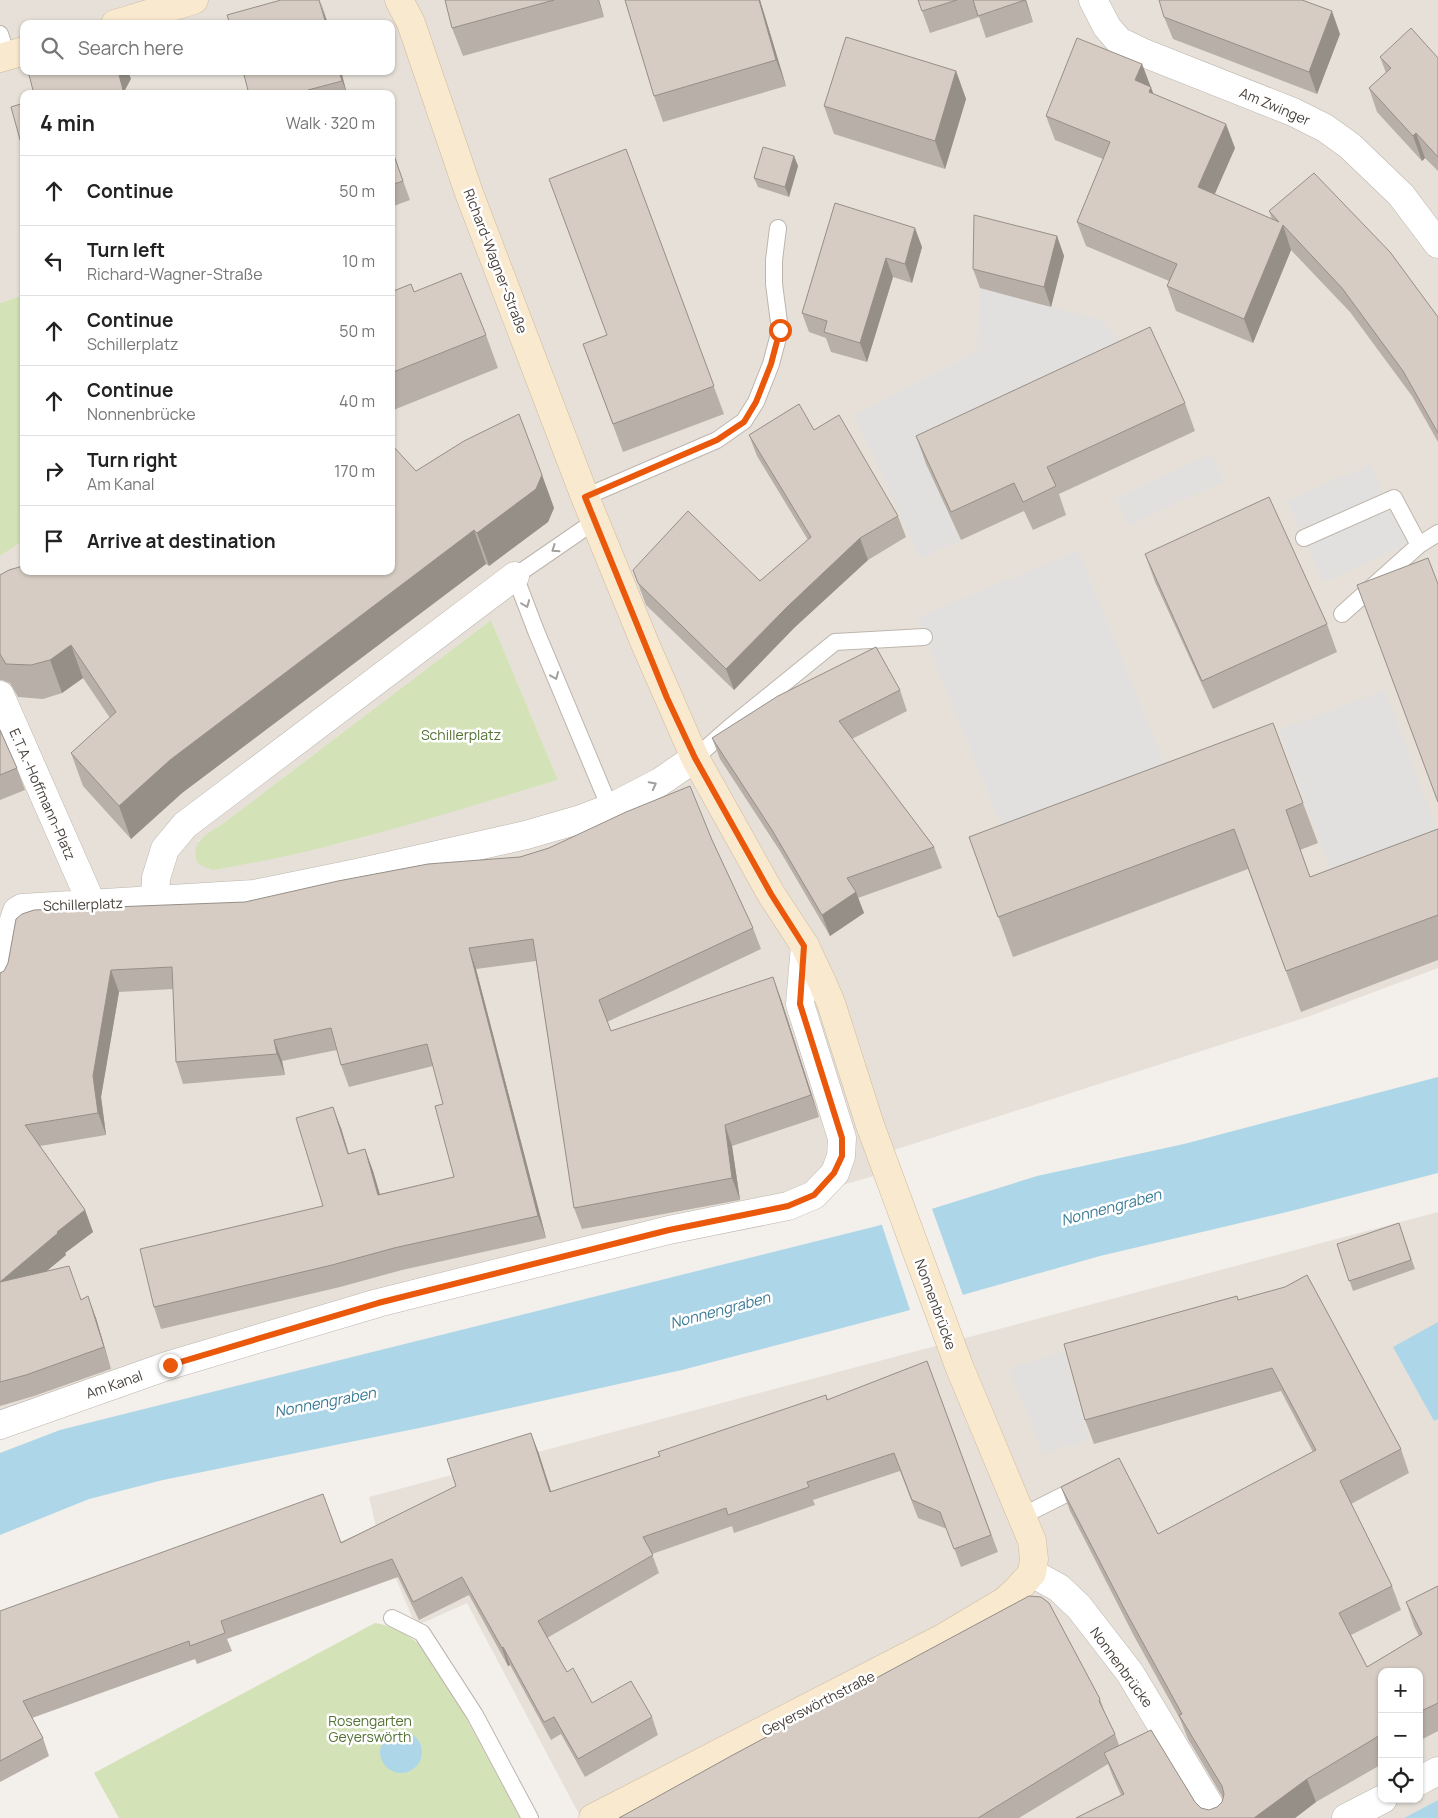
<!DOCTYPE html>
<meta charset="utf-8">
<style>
body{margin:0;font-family:Manrope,sans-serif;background:#f2f2f2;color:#222}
.controls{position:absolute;right:15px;bottom:15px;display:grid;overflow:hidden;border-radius:10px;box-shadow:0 1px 4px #0004}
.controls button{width:45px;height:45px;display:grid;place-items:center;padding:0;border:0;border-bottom:1px solid #e0e0e0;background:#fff;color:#222;font:25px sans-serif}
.stop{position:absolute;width:15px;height:15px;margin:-11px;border:4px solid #ea580c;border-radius:50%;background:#fff}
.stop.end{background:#ea580c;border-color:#fff;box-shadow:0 1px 5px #0008}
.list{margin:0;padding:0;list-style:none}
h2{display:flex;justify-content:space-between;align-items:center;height:65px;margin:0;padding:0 20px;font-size:21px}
h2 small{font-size:16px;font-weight:400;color:#767676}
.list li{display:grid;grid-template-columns:32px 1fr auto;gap:15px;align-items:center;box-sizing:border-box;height:70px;padding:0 20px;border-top:1px solid #e0e0e0}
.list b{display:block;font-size:19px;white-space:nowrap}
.list p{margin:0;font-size:16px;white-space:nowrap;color:#767676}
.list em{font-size:16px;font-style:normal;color:#767676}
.icon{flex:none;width:28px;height:28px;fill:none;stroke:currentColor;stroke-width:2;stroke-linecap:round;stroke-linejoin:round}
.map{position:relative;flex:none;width:1438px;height:1818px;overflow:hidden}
.search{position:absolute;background:#fff;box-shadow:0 1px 4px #0004;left:20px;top:20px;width:375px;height:55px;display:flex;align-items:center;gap:12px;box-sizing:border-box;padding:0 18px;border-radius:10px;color:#767676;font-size:19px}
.panel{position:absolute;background:#fff;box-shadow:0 1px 4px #0004;left:20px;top:90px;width:375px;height:485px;border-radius:10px}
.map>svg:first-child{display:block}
.residential{fill:#e6e0d8;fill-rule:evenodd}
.green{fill:#d4e2b7}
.parking{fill:#e2e0de}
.water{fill:#add7e8}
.pier{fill:#f3efea}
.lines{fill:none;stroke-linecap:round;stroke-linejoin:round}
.lane-casing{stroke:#bdb5ad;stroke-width:18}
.street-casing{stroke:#bdb5ad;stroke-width:29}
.secondary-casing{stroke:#cdbb9e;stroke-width:29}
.lane{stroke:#fff;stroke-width:16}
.street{stroke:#fff;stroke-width:28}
.secondary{stroke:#f9e9ce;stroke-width:28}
.wall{fill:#b8afa8}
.shaded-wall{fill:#968f88}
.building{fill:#d6ccc3;stroke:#968f88}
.oneway{stroke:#a29f9c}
.route{stroke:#ea580c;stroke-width:6}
.labels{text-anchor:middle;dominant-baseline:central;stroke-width:5;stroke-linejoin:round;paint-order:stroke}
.street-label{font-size:14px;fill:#463f39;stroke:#fff}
.park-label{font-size:14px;fill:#527132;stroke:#fff}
.water-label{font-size:15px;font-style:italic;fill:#3a7b97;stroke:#fff}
</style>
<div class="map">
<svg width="1438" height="1818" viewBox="0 0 1438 1818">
<rect width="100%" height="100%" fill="#f3efea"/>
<path class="residential" d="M0 0H1438V968L1310 1016 891 1151 898 1169 188 1372 0 1433V556L24 540V571H391V94H24V295L0 303ZM24 24H391V71H24ZM491 620 558 780 347 842 242 865 198 841 225 822Z
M1438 1212V1800L1404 1818H581L467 1603 416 1626 379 1539 369 1497ZM1382 1672H1419V1799H1382Z"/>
<path class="green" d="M24 295V540L0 556V303Z
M491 620 558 780C444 814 331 851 213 870L202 866 197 862C190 839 209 834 225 822Z
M375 1623C400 1627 417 1641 434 1658L520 1818H119L94 1773Z"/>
<path class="parking" d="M980 288 1101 320 1141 364 926 465 961 540 920 559 855 415 977 351Z
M1211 454 1224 481 1129 526 1116 498Z
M1370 464 1407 544 1324 582 1287 501Z
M1078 551 1165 765 1004 832 917 617Z
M1385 690 1438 833 1342 900 1278 730Z
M1064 1352 1089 1440 1044 1453 1008 1368Z"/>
<path class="water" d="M1438 1077V1173L1287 1212 1100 1256 899 1313 682 1370 429 1426 163 1480 89 1499 0 1535V1453L60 1430 877 1226 1037 1176 1184 1144Z
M1438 1322V1419L1434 1421 1393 1347Z
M380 1752a21 21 0 1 1 42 0a21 21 0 1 1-42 0Z
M1438 1800V1818H1404Z"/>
<path class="pier" d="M931 1206 964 1298 911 1313 881 1222Z"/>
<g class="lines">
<g class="lane-casing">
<path id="lane" d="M0 34 7 56
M585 497 717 440 744 421 756 402 771 364 780 330 774 284V260L778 228
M595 521 515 576 536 631 610 808
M1304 538 1394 498 1419 545 1438 533
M1342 614 1419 545
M695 758 729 728 835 642 924 637
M1022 1516 1082 1486
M392 1618 422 1633 475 1715 530 1818"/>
</g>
<g class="street-casing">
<path id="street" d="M1093 0 1107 27 1119 41 1144 53 1293 112 1325 128 1350 146 1401 195 1438 244
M0 695 87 893
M155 900 156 878 165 849 185 825 515 576
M0 982 7 942 17 911 22 908 254 894 357 873 526 835 578 820 610 808 660 782 695 758
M0 1425 170 1365 378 1303 669 1230 788 1206 814 1195 835 1173 841 1156 842 1138 800 1004 805 946
M1032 1573 1059 1588 1079 1607 1130 1673 1217 1818
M1419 1781 1438 1771
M1346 1818 1383 1799"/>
</g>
<g class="secondary-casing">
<path id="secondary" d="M399 0 411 23 469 193 585 497 646 646 695 758 771 894 805 946 822 982 831 1003 870 1125 959 1366 1032 1541 1034 1559 1032 1573 1017 1590 1005 1601 941 1639 593 1818
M115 24 194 0
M0 58 24 51"/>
</g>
<use href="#lane" class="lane"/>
<use href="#street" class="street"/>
<use href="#secondary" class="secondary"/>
</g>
<path class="wall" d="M445 0H599L604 17 463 56 452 28Z
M625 0H760L786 86 663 122 654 96Z
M918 0H1026L1033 22 986 38 979 17 930 33Z
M1164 17 1340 34 1317 94 1173 39Z
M1380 57 1438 58V171L1425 158 1422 161 1377 112 1369 88 1386 73Z
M1142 64 1153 94 1235 148 1215 194 1272 219 1269 211 1438 317V442L1412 396 1350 312 1291 250 1253 343 1176 311 1167 286 1169 281 1086 246 1077 222 1103 159 1055 140 1046 116Z
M341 71 347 94H249Z
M956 71 966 99 945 169 834 134 824 106Z
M391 147 410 200 391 207Z
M626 149 724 414 623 452 583 344 607 335Z
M794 156 798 166 789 197 758 187 754 178Z
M835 203 922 247 912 283 893 277 867 362 831 352 826 338 809 332 802 313Z
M1057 236 1064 256 1051 307 980 288 973 269Z
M391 292H414L486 335 498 368 391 411Z
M1185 403 1195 431 1059 494 1066 515 1033 530 1024 511 961 540 926 464 916 436Z
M814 430 898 516 906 537 868 560 794 628 734 690 646 605 633 570 760 581 808 540 757 456 749 435Z
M416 471 542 475 554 508 548 522 489 566 486 564 182 793 131 839 83 786 71 753 110 718 83 678 62 693 43 699 18 697 10 683 2 680H0V575L24 571Z
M1145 554 1327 624 1337 652 1213 709 1155 582Z
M900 690 907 711 852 739 934 847 942 868 858 898 864 913 830 936 780 851 720 759 712 738Z
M0 730 17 768 25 790 0 800Z
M1303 803 1318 843 1300 850 1310 877 1438 829V960L1301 1012 1248 869 1013 957 969 837Z
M712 840 753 928 761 949 607 1022 611 1031 781 999 819 1117 732 1146 740 1200 582 1229 574 1208 536 961 476 969 546 1238 402 1270 340 1287 161 1329 154 1307 323 1206 341 1128 349 1154 365 1149 373 1171 380 1194 454 1177 443 1104 433 1066 349 1087 341 1065 337 1050 282 1061 285 1075 183 1084 176 1062 173 989 119 992 101 1097 106 1135 40 1146 85 1210 93 1232 65 1253 66 1255 47 1271 81 1300 96 1318 111 1369 34 1396 0 1406V973L245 902 520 857Z
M1399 1223 1415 1269 1353 1291 1337 1244Z
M1307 1275 1401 1449 1409 1473 1351 1504 1392 1586 1401 1610 1351 1635 1367 1667 1419 1636 1414 1626 1406 1602 1438 1586V1731L1419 1741V1672H1382V1764L1316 1802 1295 1818H1076L1121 1795 1113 1777 1108 1764 1019 1818H619L731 1756 1029 1596 1041 1597 1049 1603 1100 1699 1105 1713 1115 1734 1119 1745 1151 1730 1195 1802 1201 1808 1209 1810 1217 1807 1222 1802 1223 1798 1188 1739 1180 1719 1134 1636 1070 1511 1061 1487 1119 1458 1158 1534 1313 1452 1281 1391 1094 1444 1085 1420 1064 1344 1237 1296 1238 1300 1285 1287Z
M927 1361 998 1552 961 1567 947 1529 918 1518 900 1471 813 1500 815 1505 734 1533 732 1526 652 1554 659 1573 547 1638 567 1672 592 1703 652 1717 658 1735 585 1777 561 1734 551 1740 510 1665 508 1666 469 1595 419 1620 398 1577 227 1639 232 1651 197 1664 195 1659 32 1718 43 1738 49 1756 0 1782V1611L341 1542 538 1451 551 1492 660 1456 826 1395 828 1400Z"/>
<path class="shaded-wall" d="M320 0 328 24H326Z
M598 0H599L604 17Z
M759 0H760L786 86 776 60Z
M1025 0H1026L1033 22Z
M1332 11 1340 34 1317 94 1309 72Z
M1142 64 1160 111 1135 80Z
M118 71H128L131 79 125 90 126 94H124Z
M339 71H341L347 94 342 81Z
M956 71 966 99 945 169 935 141Z
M1226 124 1235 148 1207 211 1198 187Z
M1416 133 1425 158 1422 161 1413 136Z
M794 156 798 166 789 197 785 187Z
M1283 225 1291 250 1253 343 1244 319Z
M915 228 922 247 912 283 905 264Z
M1057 236 1064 256 1051 307 1044 287Z
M886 258 893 277 867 362 860 343Z
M542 475 554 508 548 522 489 566 477 533Z
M474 530 486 564 182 793 131 839 119 806 170 760Z
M860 538 868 560 794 628 734 690 726 669 787 607Z
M71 645 83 678 62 693 50 660Z
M856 892 864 913 830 936 822 915Z
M469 948 476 969 546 1238 538 1216Z
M111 970 119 992 101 1097 106 1135 98 1113 93 1076Z
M773 977 781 999 819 1117 811 1095Z
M274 1040 282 1061 285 1075 277 1054Z
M333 1107 341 1128 355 1176 348 1154Z
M725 1125 732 1146 740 1200 732 1178Z
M365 1149 373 1171 386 1216 378 1195Z
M85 1210 93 1232 65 1253 57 1232Z
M58 1233 66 1255 8 1303 0 1282Z
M88 1296 96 1318 111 1369 104 1347Z
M531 1433 538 1451 557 1510 550 1492Z
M503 1647 510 1665 508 1666 502 1648Z
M1307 1779 1316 1802 1295 1818H1254Z"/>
<path class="building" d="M281 0H319L326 24H230L227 15Z
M445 0H554L452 28Z
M625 0H759L776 60 654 96Z
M918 0H957L922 11Z
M973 0H1025L978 16Z
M1159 0H1302L1332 11 1309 72 1164 17Z
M1411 28 1438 58V157L1416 133 1413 136 1369 88 1391 68 1380 57Z
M846 37 956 71 935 141 824 106Z
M1077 38 1142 64 1135 80 1151 87 1149 92 1226 124 1198 187 1279 222 1269 211 1314 173 1390 252 1438 317V433L1403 371 1342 288 1283 225 1244 319 1167 286 1177 264 1077 222 1110 142 1046 116Z
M28 71H118L124 94H34Z
M243 71H339L342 81 308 90 309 94H249Z
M24 103V154L11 107Z
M391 147 403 181 391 185Z
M763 147 794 156 785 187 754 178Z
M626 149 714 386 613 424 583 344 607 335 549 179Z
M835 203 915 228 905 264 886 258 860 343 824 332 827 321 802 313Z
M974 215 1057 236 1044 287 973 269Z
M461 273 486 335 391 373V292L411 284 414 292Z
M1150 327 1185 403 1047 467 1056 486 1023 502 1014 483 951 512 916 436Z
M799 404 814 430 839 415 898 516 860 538 787 607 726 669 638 583 633 570 688 511 760 581 811 537 749 435Z
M519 414 542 475 536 489 477 533 474 530 170 760 119 806 71 753 116 712 71 645 50 660 31 665 6 664 0 654V575L9 570 23 566H24V571H391V444L416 471 464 441Z
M1269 497 1327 624 1202 681 1145 554Z
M1428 558 1438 584V802L1357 585Z
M876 647 900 690 839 721 934 847 847 878 856 892 822 915 772 830 712 738 778 696Z
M1273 723 1303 803 1286 810 1310 877 1438 829V915L1286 971 1234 829 998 917 969 837Z
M0 730 17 768 0 775Z
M690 786 712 840 753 928 599 1000 611 1031 773 977 811 1095 725 1125 732 1178 574 1208 533 939 469 948 538 1216 394 1248 332 1265 154 1307 140 1249 323 1206 296 1118 333 1107 348 1154 365 1149 378 1195 454 1177 435 1106 443 1104 427 1044 341 1065 331 1028 274 1040 277 1054 176 1062 172 967 111 970 93 1076 98 1113 25 1125 85 1210 57 1232 58 1233 0 1282 69 1266 81 1300 88 1296 104 1347 26 1375 0 1382V973L4 971 8 963 16 919 22 914 34 910 245 902 338 881 428 864 520 857 549 848 626 812Z
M1399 1223 1411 1260 1349 1281 1337 1244Z
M1307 1275 1401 1449 1340 1481 1392 1586 1339 1613 1367 1667 1422 1634 1406 1602 1438 1586V1703L1419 1712V1672H1382V1734L1307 1779 1254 1818H1076L1124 1794 1104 1753 1151 1730 1195 1802 1201 1808 1209 1810 1217 1807 1222 1802 1224 1794 1222 1786 1179 1715 1182 1714 1126 1612 1061 1487 1119 1458 1158 1534 1316 1450 1272 1368 1085 1420 1064 1344 1237 1296 1238 1300 1285 1287Z
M927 1361 991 1535 954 1549 940 1512 912 1500 894 1453 807 1482 809 1487 728 1515 726 1508 643 1537 653 1555 538 1621 567 1672 573 1668 592 1703 631 1681 652 1717 578 1759 554 1717 544 1722 503 1647 502 1648 462 1577 413 1602 392 1559 221 1621 225 1633 190 1646 189 1641 23 1701 43 1738 0 1761V1611L323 1494 341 1543 456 1486 447 1459 531 1433 550 1492 660 1456 658 1452 826 1395 827 1400Z
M1029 1596 1041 1597 1049 1603 1100 1699 1099 1701 1115 1734 978 1818H619L731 1756Z"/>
<defs><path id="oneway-chevron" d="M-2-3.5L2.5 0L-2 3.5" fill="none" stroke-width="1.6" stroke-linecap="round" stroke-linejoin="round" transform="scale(1.25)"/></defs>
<g class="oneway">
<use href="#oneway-chevron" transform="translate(555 549) rotate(146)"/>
<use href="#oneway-chevron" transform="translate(526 604) rotate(69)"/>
<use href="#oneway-chevron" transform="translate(555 676) rotate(68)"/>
<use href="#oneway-chevron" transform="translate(653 785) rotate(-28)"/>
</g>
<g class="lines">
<path class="route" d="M170 1365 378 1303 669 1230 788 1206 814 1195 834 1173 842 1156V1138L800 1004 804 946 771 894 695 758 667 698 585 497 717 440 744 422 756 402 771 364 780 330"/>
</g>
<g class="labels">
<g class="street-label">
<text transform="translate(1275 106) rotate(23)">Am Zwinger</text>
<text transform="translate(496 261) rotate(69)">Richard-Wagner-Straße</text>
<text transform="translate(43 794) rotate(66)">E.T.A.-Hoffmann-Platz</text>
<text transform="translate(83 904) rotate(-2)">Schillerplatz</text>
<text transform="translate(936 1304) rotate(70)">Nonnenbrücke</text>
<text transform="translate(114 1384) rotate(-19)">Am Kanal</text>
<text transform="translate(1122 1667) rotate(54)">Nonnenbrücke</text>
<text transform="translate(818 1703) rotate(-27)">Geyerswörthstraße</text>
</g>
<g class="park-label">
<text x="461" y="734">Schillerplatz</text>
<text x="370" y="1720">Rosengarten<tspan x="370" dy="16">Geyerswörth</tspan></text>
</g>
<g class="water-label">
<text transform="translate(1111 1207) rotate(-15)">Nonnengraben</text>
<text transform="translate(720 1310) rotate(-15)">Nonnengraben</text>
<text transform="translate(325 1402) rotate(-11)">Nonnengraben</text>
</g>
</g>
</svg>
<div class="controls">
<button>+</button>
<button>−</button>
<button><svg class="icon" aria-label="locate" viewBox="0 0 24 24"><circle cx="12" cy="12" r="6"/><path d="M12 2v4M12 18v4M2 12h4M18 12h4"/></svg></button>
</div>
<div class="stop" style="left:780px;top:330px"></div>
<div class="stop end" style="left:170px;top:1365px"></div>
<div class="search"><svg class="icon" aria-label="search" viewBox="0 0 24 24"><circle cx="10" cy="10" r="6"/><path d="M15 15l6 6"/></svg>Search here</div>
<section class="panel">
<h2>4 min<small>Walk · 320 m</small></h2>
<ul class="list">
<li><svg class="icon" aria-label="ahead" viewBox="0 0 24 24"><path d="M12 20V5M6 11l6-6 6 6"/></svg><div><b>Continue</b></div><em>50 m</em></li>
<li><svg class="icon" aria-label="left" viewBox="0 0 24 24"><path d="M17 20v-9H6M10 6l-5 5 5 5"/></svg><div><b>Turn left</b><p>Richard-Wagner-Straße</p></div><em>10 m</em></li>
<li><svg class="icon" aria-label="ahead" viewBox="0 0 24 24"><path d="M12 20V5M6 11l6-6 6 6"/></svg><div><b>Continue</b><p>Schillerplatz</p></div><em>50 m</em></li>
<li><svg class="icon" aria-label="ahead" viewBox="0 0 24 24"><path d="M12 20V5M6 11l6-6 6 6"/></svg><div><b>Continue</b><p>Nonnenbrücke</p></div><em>40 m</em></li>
<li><svg class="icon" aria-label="right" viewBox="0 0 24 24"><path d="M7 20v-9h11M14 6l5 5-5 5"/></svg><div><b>Turn right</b><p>Am Kanal</p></div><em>170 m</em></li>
<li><svg class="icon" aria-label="arrive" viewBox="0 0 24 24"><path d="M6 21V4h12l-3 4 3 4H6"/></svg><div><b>Arrive at destination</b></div></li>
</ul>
</section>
</div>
